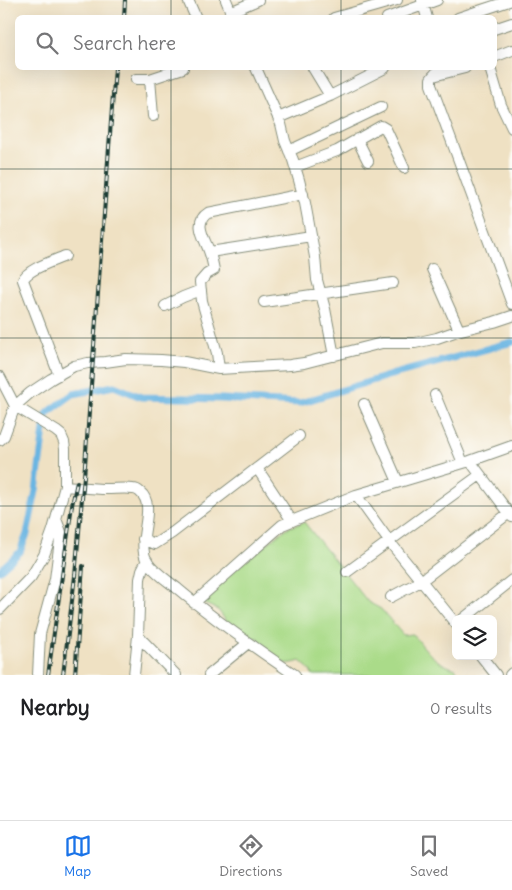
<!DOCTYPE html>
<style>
body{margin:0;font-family:Delius,sans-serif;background:#f2f2f2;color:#202124}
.controls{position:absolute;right:15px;bottom:15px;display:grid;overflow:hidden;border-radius:8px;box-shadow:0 5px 20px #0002}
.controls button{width:45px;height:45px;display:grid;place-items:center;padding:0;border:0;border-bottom:1px solid #e0e0e0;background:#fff;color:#202124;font:25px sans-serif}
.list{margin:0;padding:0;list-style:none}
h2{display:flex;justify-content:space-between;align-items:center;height:65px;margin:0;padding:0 20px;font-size:21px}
h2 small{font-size:16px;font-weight:400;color:#757577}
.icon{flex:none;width:28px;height:28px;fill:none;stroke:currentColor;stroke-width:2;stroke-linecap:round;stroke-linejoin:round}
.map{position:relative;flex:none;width:512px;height:675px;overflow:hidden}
.search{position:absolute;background:#fff;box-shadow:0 5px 20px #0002;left:15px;right:15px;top:15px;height:55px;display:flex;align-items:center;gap:12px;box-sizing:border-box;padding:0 18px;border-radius:8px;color:#757577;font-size:19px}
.sheet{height:145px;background:#fff}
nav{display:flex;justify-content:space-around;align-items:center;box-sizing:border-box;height:70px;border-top:1px solid #e0e0e0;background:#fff;font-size:14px;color:#757577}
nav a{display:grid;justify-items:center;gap:2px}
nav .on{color:#1a73e8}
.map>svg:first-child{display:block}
.green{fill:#aadb89;stroke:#648c5e}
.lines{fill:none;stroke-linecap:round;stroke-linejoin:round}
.canal{stroke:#6ab5e2;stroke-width:7}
.minor-casing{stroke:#878f7c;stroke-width:12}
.minor{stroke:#fff;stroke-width:10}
.rail-casing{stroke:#1f3d34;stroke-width:4}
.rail{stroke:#fdfcf7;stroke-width:2;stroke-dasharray:5.5;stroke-linecap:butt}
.grid{fill:none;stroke:#1f3d34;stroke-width:1;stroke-opacity:0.55}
</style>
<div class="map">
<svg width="512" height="675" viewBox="0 0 512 675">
<rect width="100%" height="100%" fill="#fdfcf7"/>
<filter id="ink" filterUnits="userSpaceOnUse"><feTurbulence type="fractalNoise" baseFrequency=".02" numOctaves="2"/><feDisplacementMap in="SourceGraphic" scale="10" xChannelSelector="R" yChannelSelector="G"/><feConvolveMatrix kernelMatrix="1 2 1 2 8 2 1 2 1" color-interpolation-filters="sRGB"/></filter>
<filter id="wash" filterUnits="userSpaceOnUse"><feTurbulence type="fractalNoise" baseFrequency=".0096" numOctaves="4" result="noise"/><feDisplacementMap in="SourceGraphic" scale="20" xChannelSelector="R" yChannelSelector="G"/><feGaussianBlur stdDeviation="1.12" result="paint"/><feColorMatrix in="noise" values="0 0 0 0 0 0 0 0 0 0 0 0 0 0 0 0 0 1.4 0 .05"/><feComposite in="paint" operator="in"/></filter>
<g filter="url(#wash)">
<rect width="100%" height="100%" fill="#efe1c3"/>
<path class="green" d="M304 522 368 602 381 609 403 635 413 634C428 652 433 662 456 669L458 675H313L309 669 300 661C277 669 269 656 258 638H249L232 629 218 610 203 603 206 597 229 574 287 528Z"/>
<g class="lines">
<path class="canal" d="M0 570 20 552 27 534 36 491 46 414 73 394 114 386 141 397 222 399 300 403 391 375 512 342"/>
</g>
</g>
<g filter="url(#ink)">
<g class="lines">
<g class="minor-casing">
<path id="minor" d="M188 0 196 18
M226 0 233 17
M422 0 427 18
M230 12 258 0
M334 18 397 0
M387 18 437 0
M458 18 512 0
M494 29 512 23
M494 57 512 50
M256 68 281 124 285 141 293 160 299 180 305 203 315 257 317 280 325 309 334 356
M313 68 330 96
M440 68 431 79V85L512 304
M490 68 501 105 512 128
M433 76 465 68
M136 79H150L183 68
M150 79 153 116
M278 118 330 96 385 68
M357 139 368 161
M289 151 381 107
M295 167 337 151 381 126 386 129 404 168
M210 252 311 236
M432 269 459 330
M264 302 393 283
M165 306 183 297 201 290
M219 369 217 353 202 301 200 282 207 274 214 270C213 265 212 259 210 254 206 240 192 223 208 213L303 194
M59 375 23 280C27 269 54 261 65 256
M0 377 15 406 56 431 61 435 64 442 65 449V486L53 530 44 555 31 577 0 609
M435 395 463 463
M364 404 398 482
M0 440 4 436 15 406 30 393 51 379 74 366 88 363 105 362 126 359 161 360 184 362 219 369 290 365 304 363 382 343H415L437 338 457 331 494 322 512 316
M470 461 512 517
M257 468 292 521
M65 486C79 487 93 489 107 489 115 489 125 488 133 489 136 489 138 490 140 492 158 506 135 541 147 561 154 572 168 581 178 589 215 620 255 648 295 675
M356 495 389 541 456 624
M143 539 155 544 172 533 299 436
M347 572 480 475
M391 597 421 581 509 513
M194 603 282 525 356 495 470 461 512 446
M463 619 512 580
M138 636 176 675
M481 656 496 675
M38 675 40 634 55 579 61 532 56 519
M134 675 138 636 140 579 142 570 147 560
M209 675 248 643
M510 675 512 673"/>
</g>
<use href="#minor" class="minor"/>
<g class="rail-casing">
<path id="rail" d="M124 18 125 0
M48 675 72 505 77 482
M63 675 75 576 85 465 115 68
M75 675 83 566"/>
</g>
<use href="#rail" class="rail"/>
</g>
</g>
<path class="grid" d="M171 0V18M341 0V18M171 68V675M341 68V675M0 169H512M0 338H512M0 506H512"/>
</svg>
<div class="controls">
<button><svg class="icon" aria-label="layers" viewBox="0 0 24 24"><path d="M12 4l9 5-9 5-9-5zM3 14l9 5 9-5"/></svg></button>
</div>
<div class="search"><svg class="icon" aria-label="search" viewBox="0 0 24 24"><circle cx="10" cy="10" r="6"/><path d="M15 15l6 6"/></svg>Search here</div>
</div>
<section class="sheet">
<h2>Nearby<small>0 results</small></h2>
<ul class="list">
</ul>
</section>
<nav>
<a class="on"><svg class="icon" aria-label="map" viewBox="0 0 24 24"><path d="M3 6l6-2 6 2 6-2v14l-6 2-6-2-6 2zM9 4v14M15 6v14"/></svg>Map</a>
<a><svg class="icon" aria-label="directions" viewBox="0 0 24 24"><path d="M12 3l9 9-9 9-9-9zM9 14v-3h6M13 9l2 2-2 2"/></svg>Directions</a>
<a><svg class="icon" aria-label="saved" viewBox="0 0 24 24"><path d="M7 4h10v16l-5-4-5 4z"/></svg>Saved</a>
</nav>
